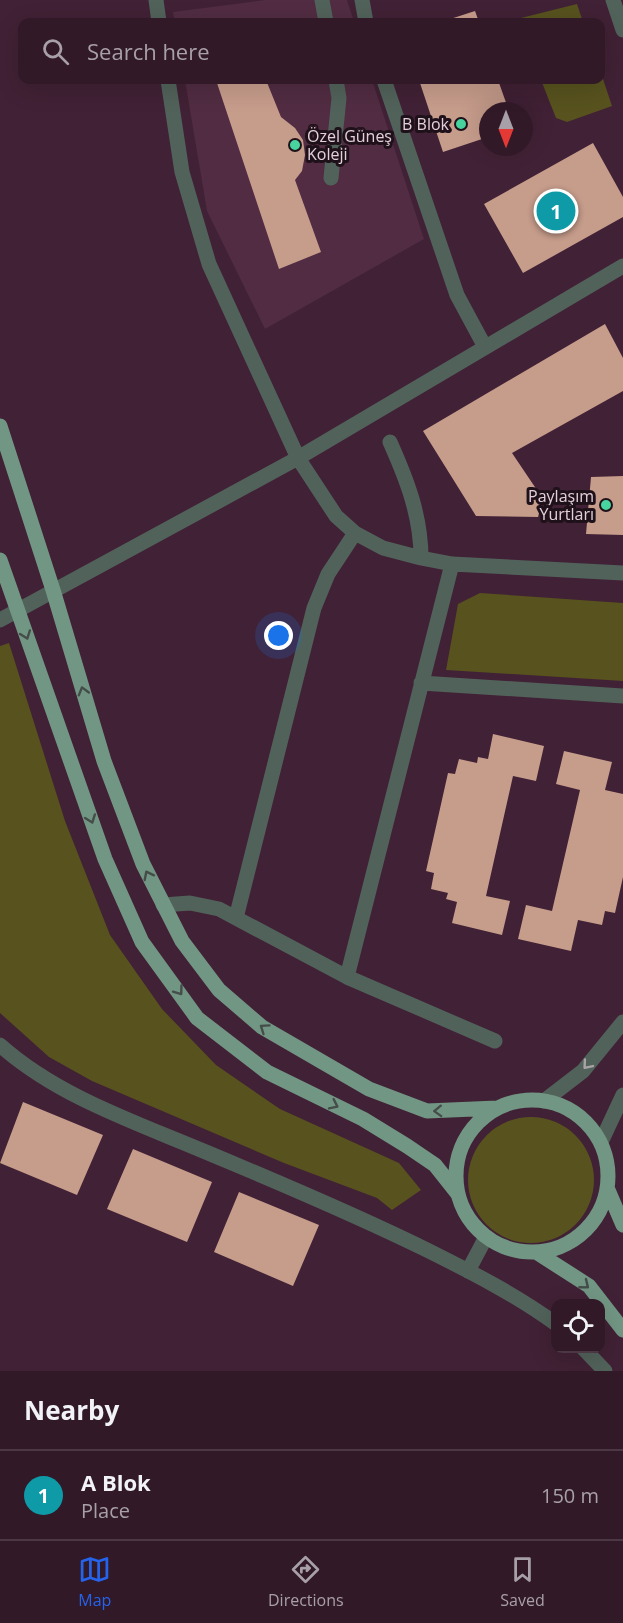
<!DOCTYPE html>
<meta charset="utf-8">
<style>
body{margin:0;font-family:"Open Sans",sans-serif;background:#3d2634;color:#f1f3f6}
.controls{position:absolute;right:18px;bottom:18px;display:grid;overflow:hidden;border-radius:12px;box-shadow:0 6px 24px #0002}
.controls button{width:54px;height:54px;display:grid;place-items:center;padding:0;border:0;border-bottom:2px solid #4c3845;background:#311928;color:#f1f3f6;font:30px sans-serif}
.compass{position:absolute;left:479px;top:102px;width:54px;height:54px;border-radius:50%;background:#311928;box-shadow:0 6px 24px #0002;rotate:180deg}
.you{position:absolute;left:279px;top:636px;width:21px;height:21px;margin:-15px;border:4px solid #fff;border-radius:50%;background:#1a73e8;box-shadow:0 0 0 9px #1a73e833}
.badge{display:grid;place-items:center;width:39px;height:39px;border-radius:50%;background:#2563eb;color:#fff;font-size:20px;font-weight:700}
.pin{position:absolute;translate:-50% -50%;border:3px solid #fff;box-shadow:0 2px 6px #0006}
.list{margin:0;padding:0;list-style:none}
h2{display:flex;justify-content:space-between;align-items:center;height:78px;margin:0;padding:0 24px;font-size:26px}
h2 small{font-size:20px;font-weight:400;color:#a8a0a8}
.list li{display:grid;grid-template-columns:39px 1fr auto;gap:18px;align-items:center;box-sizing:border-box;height:90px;padding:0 24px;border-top:2px solid #4c3845}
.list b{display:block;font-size:22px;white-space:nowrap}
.list p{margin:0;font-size:20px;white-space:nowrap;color:#a8a0a8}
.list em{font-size:20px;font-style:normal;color:#a8a0a8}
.icon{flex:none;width:33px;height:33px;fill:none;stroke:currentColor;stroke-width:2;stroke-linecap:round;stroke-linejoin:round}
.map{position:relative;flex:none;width:623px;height:1371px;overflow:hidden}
.search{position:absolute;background:#311928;box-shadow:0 6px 24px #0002;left:18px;right:18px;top:18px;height:66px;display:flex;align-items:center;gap:15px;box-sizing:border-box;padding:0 21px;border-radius:12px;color:#a8a0a8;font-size:22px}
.sheet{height:168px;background:#311928}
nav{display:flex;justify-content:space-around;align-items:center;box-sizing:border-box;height:84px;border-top:2px solid #4c3845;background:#311928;font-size:16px;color:#a8a0a8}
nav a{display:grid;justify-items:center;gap:3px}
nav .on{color:#2563eb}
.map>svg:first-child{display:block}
.built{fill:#512c42}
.green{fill:#57521e}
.building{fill:#c69c8b}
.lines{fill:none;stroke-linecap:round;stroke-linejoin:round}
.minor{stroke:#51625a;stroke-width:15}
.major{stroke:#729684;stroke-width:15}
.oneway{stroke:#444d49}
.oneway2{stroke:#a9a3a7}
.poi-dot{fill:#47d49e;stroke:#1f1119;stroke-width:2}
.labels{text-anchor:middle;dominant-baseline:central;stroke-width:6;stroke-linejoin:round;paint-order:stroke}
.poi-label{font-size:16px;fill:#e4cfdb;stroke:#1f1119;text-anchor:end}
</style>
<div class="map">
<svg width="623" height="1371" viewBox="0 0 623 1371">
<rect width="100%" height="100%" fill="#412135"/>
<path class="built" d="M265 0H347L354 22H175L173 12Z
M185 80H372L424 239 265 329 207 211Z"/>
<path class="green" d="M577 4 583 22H523L521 18Z
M601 73 612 106 567 122 556 118 541 80H600Z
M480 593 623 603V681L446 670 458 604Z
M9 643 65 821 110 935 162 1009 216 1065 280 1109 399 1163 421 1190 392 1210 377 1198 284 1163 92 1081 49 1057 0 1013V646Z
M468 1180a63 63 0 1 1 126 0a63 63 0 1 1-126 0Z"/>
<path class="building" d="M475 11 479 22H441Z
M216 80H266L281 117 295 128 303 140 305 155 302 171 295 180 321 252 279 269Z
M419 80H498L509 111H488V137L443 152Z
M593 143 623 197V217L523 273 484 204Z
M605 324 623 358V391L512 453 543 499 538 517 476 516 423 431Z
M623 476V535L586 534 591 477Z
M493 734 544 746 536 781 513 776 486 896 510 901 502 935 452 923 457 902 446 899 448 893 431 889 434 873 426 871 448 773 455 774 459 759 477 763 478 757 488 759Z
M564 751 612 762 605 790 623 794V877L615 913 605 911 602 925 578 920 571 951 518 939 526 905 552 911 580 790 556 784Z
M23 1102 103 1135 77 1195 0 1163Z
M133 1149 212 1182 187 1242 107 1209Z
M239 1192 319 1225 293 1286 214 1252Z"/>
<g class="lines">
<path class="minor" d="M156 0 159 22
M322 0 326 22
M362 0 366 22
M613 0 623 30
M168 80 182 172 209 264 298 458 336 516 355 533 383 548 421 558 452 564 623 573
M384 80 457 295 485 347
M331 178 339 98 336 80
M390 442C407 480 421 516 421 558
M0 620 298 458 623 266
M421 683 623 696
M163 905 190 903 219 909 347 977 495 1041
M236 918 314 608 328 574 355 533
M347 977 452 564
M0 1045C56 1095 132 1121 201 1150 278 1182 354 1214 429 1251 473 1273 516 1295 556 1324
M544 1101 583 1071 623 1022
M601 1142 623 1095
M468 1271 486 1237
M583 1348 605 1371"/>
<path class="major" d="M0 426 53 590 104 761 143 864 182 941 219 990 262 1027 369 1089 427 1111 497 1108
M0 560 105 859 142 942 197 1018 267 1072 363 1119 407 1146 435 1165 458 1194
M456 1176a76 76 0 1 1 152 0a76 76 0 1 1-152 0Z
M608 1190 623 1225
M536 1252 589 1286 623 1330"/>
</g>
<defs><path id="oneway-chevron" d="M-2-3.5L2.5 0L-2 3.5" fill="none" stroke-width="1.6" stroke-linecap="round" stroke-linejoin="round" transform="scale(1.5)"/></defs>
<g class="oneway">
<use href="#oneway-chevron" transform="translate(26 635) rotate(70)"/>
<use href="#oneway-chevron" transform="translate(83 691) rotate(-106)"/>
<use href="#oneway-chevron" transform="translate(91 819) rotate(70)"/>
<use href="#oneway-chevron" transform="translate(148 875) rotate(-117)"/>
<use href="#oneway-chevron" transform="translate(179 991) rotate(54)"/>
<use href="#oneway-chevron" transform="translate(264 1028) rotate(-145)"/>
<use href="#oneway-chevron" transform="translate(334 1105) rotate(26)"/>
<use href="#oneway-chevron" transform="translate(438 1111) rotate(178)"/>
<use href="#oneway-chevron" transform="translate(585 1285) rotate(39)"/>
</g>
<use class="oneway2" href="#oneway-chevron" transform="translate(587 1065) rotate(130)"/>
<g class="poi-dot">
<circle cx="461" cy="124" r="6"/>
<circle cx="295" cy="145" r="6"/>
<circle cx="606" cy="505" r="6"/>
</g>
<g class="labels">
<g class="poi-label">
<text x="449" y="124">B Blok</text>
<text x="307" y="136" text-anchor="start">Özel Güneş<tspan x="307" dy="18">Koleji</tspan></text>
<text x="594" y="496">Paylaşım<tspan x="594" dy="18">Yurtları</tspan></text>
</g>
</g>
</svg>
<div class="controls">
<button><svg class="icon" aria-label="locate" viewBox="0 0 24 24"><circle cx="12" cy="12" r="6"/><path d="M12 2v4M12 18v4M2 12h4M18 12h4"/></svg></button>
</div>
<svg class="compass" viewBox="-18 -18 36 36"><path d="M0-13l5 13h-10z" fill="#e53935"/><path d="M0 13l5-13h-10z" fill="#a8a0a8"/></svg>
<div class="you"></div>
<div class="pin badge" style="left:556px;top:211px;background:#0f9aa8">1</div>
<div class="search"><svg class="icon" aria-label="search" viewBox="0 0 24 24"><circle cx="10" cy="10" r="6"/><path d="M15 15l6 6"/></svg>Search here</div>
</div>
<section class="sheet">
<h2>Nearby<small></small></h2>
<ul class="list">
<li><span class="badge" style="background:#0f9aa8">1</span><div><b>A Blok</b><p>Place</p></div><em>150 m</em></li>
</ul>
</section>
<nav>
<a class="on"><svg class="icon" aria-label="map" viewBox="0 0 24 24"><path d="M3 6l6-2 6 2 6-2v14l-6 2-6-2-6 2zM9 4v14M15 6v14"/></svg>Map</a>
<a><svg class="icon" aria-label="directions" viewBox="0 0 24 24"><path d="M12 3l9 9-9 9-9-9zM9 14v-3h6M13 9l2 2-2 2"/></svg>Directions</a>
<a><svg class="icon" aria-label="saved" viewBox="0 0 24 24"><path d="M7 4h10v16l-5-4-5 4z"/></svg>Saved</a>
</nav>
